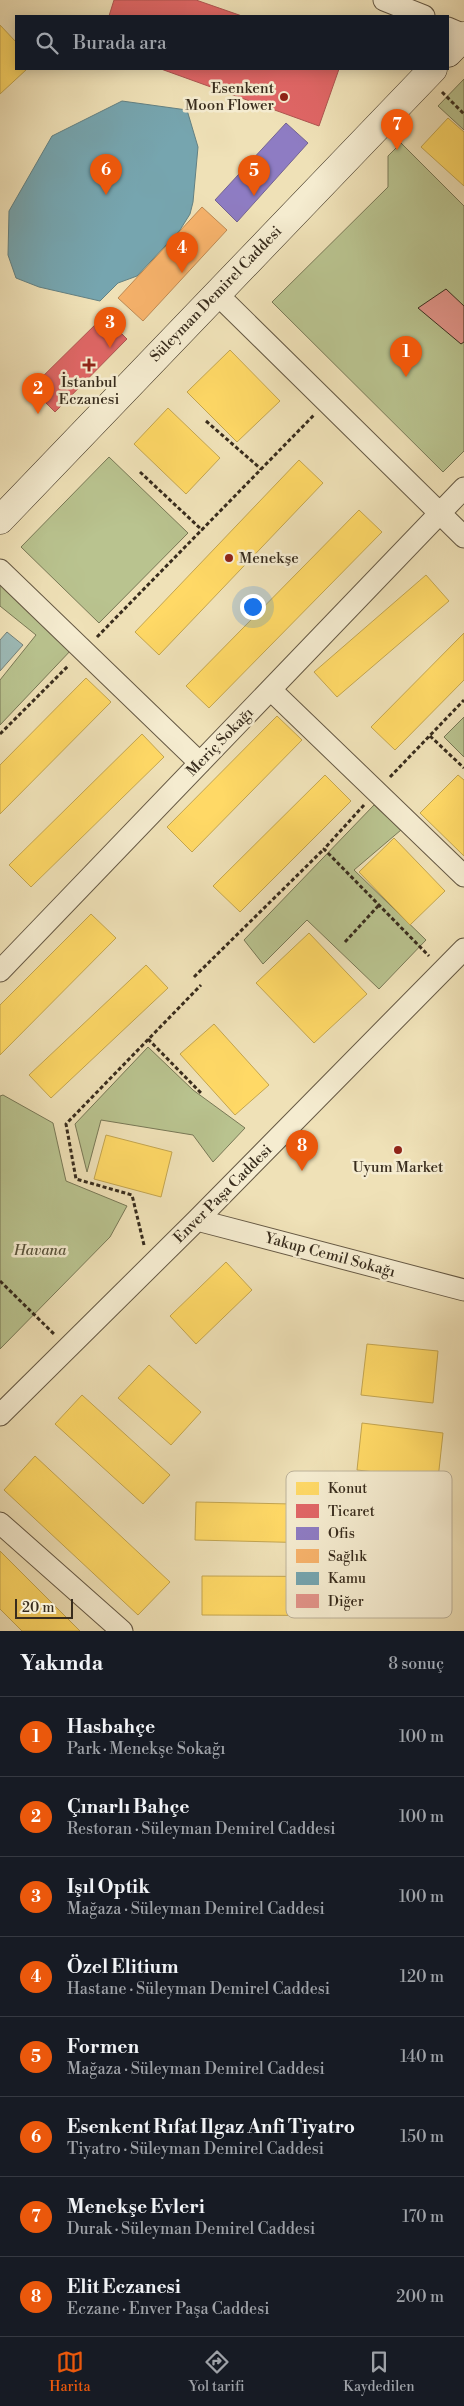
<!DOCTYPE html>
<html lang="tr">
<meta charset="utf-8">
<style>
body{margin:0;font-family:"Libre Bodoni",serif;background:#242831;color:#f1f3f6}
.scale{position:absolute;left:15px;bottom:12px;width:58px;box-sizing:border-box;padding-left:5px;border:2px solid #382c1d;border-top:0;font-size:14px;line-height:18px;white-space:nowrap;color:#382c1d;-webkit-text-stroke:4px #f5ecd0;paint-order:stroke}
.you{position:absolute;left:252px;top:606px;width:18px;height:18px;margin:-12px;border:4px solid #fff;border-radius:50%;background:#1a73e8;box-shadow:0 0 0 8px #1a73e833}
.badge{display:grid;place-items:center;width:32px;height:32px;border-radius:50%;background:#ea580c;color:#fff;font-size:16px;font-weight:700}
.pin{position:absolute;translate:-50% -41px;filter:drop-shadow(0 1px 2px #0008)}
.pin::after{content:'';position:absolute;top:26px;width:18px;height:15px;background:inherit;clip-path:polygon(0 0,100% 0,50% 100%)}
.list{margin:0;padding:0;list-style:none}
h2{display:flex;justify-content:space-between;align-items:center;height:65px;margin:0;padding:0 20px;font-size:21px}
h2 small{font-size:16px;font-weight:400;color:#9ea1a6}
.list li{display:grid;grid-template-columns:32px 1fr auto;gap:15px;align-items:center;box-sizing:border-box;height:80px;padding:0 20px;border-top:1px solid #363941}
.list b{display:block;font-size:19px;white-space:nowrap}
.list p{margin:0;font-size:16px;white-space:nowrap;color:#9ea1a6}
.list em{font-size:16px;font-style:normal;color:#9ea1a6}
.icon{flex:none;width:28px;height:28px;fill:none;stroke:currentColor;stroke-width:2;stroke-linecap:round;stroke-linejoin:round}
.map{position:relative;flex:none;width:464px;height:1631px;overflow:hidden}
.search{position:absolute;background:#171b24;box-shadow:0 2px 12px #0003;left:15px;right:15px;top:15px;height:55px;display:flex;align-items:center;gap:12px;box-sizing:border-box;padding:0 18px;border-radius:0px;color:#9ea1a6;font-size:19px}
.sheet{height:705px;background:#171b24}
nav{display:flex;justify-content:space-around;align-items:center;box-sizing:border-box;height:70px;border-top:1px solid #363941;background:#171b24;font-size:14px;color:#9ea1a6}
nav a{display:grid;justify-items:center;gap:2px}
nav .on{color:#ea580c}
.map>svg:first-child{display:block}
.green{fill:#b9c38f;stroke:#787856}
.water{fill:#9dbbb8;stroke:#75827a}
.homes{fill:#ffd966;stroke:#c3a550}
.shops{fill:#e06666;stroke:#ae5550}
.offices{fill:#8e7cc3;stroke:#746491}
.health{fill:#f6b26b;stroke:#bd8a54}
.public{fill:#76a5af;stroke:#638183}
.building{fill:#e3958b;stroke:#382c1d}
.lines{fill:none;stroke-linecap:round;stroke-linejoin:round}
.street-casing{stroke:#665944;stroke-width:23}
.secondary-casing{stroke:#382c1d;stroke-width:29}
.path{stroke:#382c1d;stroke-width:3;stroke-dasharray:4 2.5;stroke-linecap:butt}
.street{stroke:#f5ecd0;stroke-width:21}
.secondary{stroke:#f5ecd0;stroke-width:28}
.poi-dot{fill:#8f2418;stroke:#f5ecd0;stroke-width:2}
.labels{text-anchor:middle;dominant-baseline:central;stroke-width:5;stroke-linejoin:round;paint-order:stroke}
.poi-label{font-size:15px;fill:#382c1d;stroke:#f5ecd0}
.street-label{font-size:15px;fill:#382c1d;stroke:#f5ecd0}
.park-label{font-size:15px;font-style:italic;fill:#58523a;stroke:#f5ecd0}
.key{fill:#f5ecd0;stroke:#bcb29a;stroke-width:1}
.key-label{font-size:14px;fill:#382c1d}
</style>
<div class="map">
<svg width="464" height="1631" viewBox="0 0 464 1631">
<rect width="100%" height="100%" fill="#efe1b7"/>
<filter id="stains"><feTurbulence type="fractalNoise" baseFrequency=".004" numOctaves="4"/><feColorMatrix values="0 0 0 0 .2 0 0 0 0 .09 0 0 0 0 .02 0 0 0 .5 -.17"/></filter>
<radialGradient id="worn" r=".72"><stop offset=".6" stop-color="#630" stop-opacity="0"/><stop offset="1" stop-color="#630" stop-opacity=".3"/></radialGradient>
<path class="green" d="M464 79V130L438 106Z
M401 143 464 206V451L443 472 272 302 388 187V156Z
M109 457 188 533 99 623 21 547Z
M0 578 73 648 0 725V680L36 635 0 606Z
M464 717V757L444 737Z
M374 805 401 830 354 870 426 940 379 989 307 920 263 964 244 940Z
M148 1047 193 1090 245 1128 213 1162 193 1135 101 1120 87 1172 75 1124Z
M3 1095 53 1123 66 1181 127 1206 110 1237 0 1349V1096Z"/>
<path class="water" d="M7 632 23 645 0 671V640Z"/>
<path class="homes" d="M0 25 16 42V69H27L0 94Z
M448 118 464 132V186L421 147Z
M230 350 280 401 237 442 187 392Z
M168 408 220 458 186 494 134 444Z
M299 460 323 483 159 655 135 632Z
M359 510 382 532 209 708 186 686Z
M426 575 449 601 337 697 314 672Z
M464 633V680L395 750 371 727Z
M86 678 111 702 0 814V765Z
M277 716 302 740 192 852 167 827Z
M142 734 164 757 31 887 9 865Z
M325 775 351 801 240 912 213 886Z
M458 775 464 780V856L420 813Z
M394 838 445 891 410 925 359 872Z
M91 914 116 938 0 1055V1005Z
M309 933 367 994 314 1043 256 983Z
M146 965 168 988 51 1098 29 1075Z
M214 1024 269 1085 235 1115 180 1054Z
M106 1135 172 1152 161 1197 94 1179Z
M226 1262 252 1290 196 1344 170 1316Z
M367 1344 438 1351 433 1403 361 1395Z
M149 1365 201 1412 171 1445 118 1398Z
M82 1395 170 1475 143 1504 55 1424Z
M362 1423 443 1433 438 1479 357 1470Z
M35 1456 170 1582 138 1615 4 1490Z
M196 1502 437 1507 436 1546 195 1540Z
M0 1551 80 1631H22L0 1609Z
M202 1576 439 1577V1616L202 1615Z"/>
<path class="shops" d="M114 0H196L242 16H109Z
M161 69H339L319 126Z
M104 316 127 339 55 412 31 388Z"/>
<path class="offices" d="M286 123 308 143 237 222 215 200Z"/>
<path class="health" d="M202 207 227 230 143 321 118 298Z"/>
<path class="public" d="M122 101 187 110 198 147 193 202 190 214 180 230 137 276 118 283 100 301 39 287 16 278 8 255 9 211 52 136Z"/>
<path class="building" d="M446 289 464 306V342L461 344 418 308Z"/>
<g class="lines">
<g class="street-casing">
<path id="street" d="M384 0 424 16
M448 28 464 35
M216 293 464 537
M0 570 200 763
M271 690 464 876
M0 971 464 488
M197 1220 464 1290
M0 1415 197 1220 464 949
M0 1523 122 1631"/>
</g>
<g class="secondary-casing">
<path id="secondary" d="M448 53 464 36
M0 520 433 69"/>
</g>
<path class="path" d="M442 92 464 114
M206 421 261 469
M140 472 202 530
M97 637 314 415
M0 734 69 665
M430 736 464 768
M390 777 464 700
M364 805 324 849 429 956
M345 942 379 905
M194 977 324 849
M148 1039 201 1093
M144 1245 132 1195 76 1179 66 1124 201 985
M0 1281 55 1335"/>
<use href="#street" class="street"/>
<use href="#secondary" class="secondary"/>
</g>
<g class="poi-dot">
<circle cx="284" cy="97" r="5"/>
<path d="M86.5 357.5h5v5h5v5h-5v5h-5v-5h-5v-5h5z"/>
<circle cx="229" cy="558" r="5"/>
<circle cx="398" cy="1150" r="5"/>
</g>
<g class="labels">
<g class="poi-label">
<text x="274" y="88" text-anchor="end">Esenkent<tspan x="274" dy="17">Moon Flower</tspan></text>
<text x="89" y="382">İstanbul<tspan x="89" dy="17">Eczanesi</tspan></text>
<text x="239" y="558" text-anchor="start">Menekşe</text>
<text x="398" y="1167">Uyum Market</text>
</g>
<g class="street-label">
<text transform="translate(216 294) rotate(-46)">Süleyman Demirel Caddesi</text>
<text transform="translate(220 742) rotate(-46)">Meriç Sokağı</text>
<text transform="translate(223 1194) rotate(-45)">Enver Paşa Caddesi</text>
<text transform="translate(330 1255) rotate(15)">Yakup Cemil Sokağı</text>
</g>
<g class="park-label">
<text x="40" y="1250">Havana</text>
</g>
</g>
<rect x="286" y="1471" width="166" height="147" rx="8" class="key"/>
<rect x="296" y="1482" width="23" height="13" fill="#ffd966"/>
<rect x="296" y="1504" width="23" height="14" fill="#e06666"/>
<rect x="296" y="1527" width="23" height="13" fill="#8e7cc3"/>
<rect x="296" y="1549" width="23" height="14" fill="#f6b26b"/>
<rect x="296" y="1572" width="23" height="13" fill="#76a5af"/>
<rect x="296" y="1594" width="23" height="14" fill="#e3958b"/>
<g class="key-label">
<text x="328" y="1493">Konut</text>
<text x="328" y="1516">Ticaret</text>
<text x="328" y="1538">Ofis</text>
<text x="328" y="1561">Sağlık</text>
<text x="328" y="1583">Kamu</text>
<text x="328" y="1606">Diğer</text>
</g>
<rect width="100%" height="100%" filter="url(#stains)"/>
<rect width="100%" height="100%" fill="url(#worn)"/>
</svg>
<div class="scale">20 m</div>
<div class="you"></div>
<div class="pin badge" style="left:406px;top:377px">1</div>
<div class="pin badge" style="left:38px;top:414px">2</div>
<div class="pin badge" style="left:110px;top:348px">3</div>
<div class="pin badge" style="left:182px;top:273px">4</div>
<div class="pin badge" style="left:254px;top:196px">5</div>
<div class="pin badge" style="left:106px;top:195px">6</div>
<div class="pin badge" style="left:397px;top:150px">7</div>
<div class="pin badge" style="left:302px;top:1171px">8</div>
<div class="search"><svg class="icon" aria-label="search" viewBox="0 0 24 24"><circle cx="10" cy="10" r="6"/><path d="M15 15l6 6"/></svg>Burada ara</div>
</div>
<section class="sheet">
<h2>Yakında<small>8 sonuç</small></h2>
<ul class="list">
<li><span class="badge">1</span><div><b>Hasbahçe</b><p>Park · Menekşe Sokağı</p></div><em>100 m</em></li>
<li><span class="badge">2</span><div><b>Çınarlı Bahçe</b><p>Restoran · Süleyman Demirel Caddesi</p></div><em>100 m</em></li>
<li><span class="badge">3</span><div><b>Işıl Optik</b><p>Mağaza · Süleyman Demirel Caddesi</p></div><em>100 m</em></li>
<li><span class="badge">4</span><div><b>Özel Elitium</b><p>Hastane · Süleyman Demirel Caddesi</p></div><em>120 m</em></li>
<li><span class="badge">5</span><div><b>Formen</b><p>Mağaza · Süleyman Demirel Caddesi</p></div><em>140 m</em></li>
<li><span class="badge">6</span><div><b>Esenkent Rıfat Ilgaz Anfi Tiyatro</b><p>Tiyatro · Süleyman Demirel Caddesi</p></div><em>150 m</em></li>
<li><span class="badge">7</span><div><b>Menekşe Evleri</b><p>Durak · Süleyman Demirel Caddesi</p></div><em>170 m</em></li>
<li><span class="badge">8</span><div><b>Elit Eczanesi</b><p>Eczane · Enver Paşa Caddesi</p></div><em>200 m</em></li>
</ul>
</section>
<nav>
<a class="on"><svg class="icon" aria-label="map" viewBox="0 0 24 24"><path d="M3 6l6-2 6 2 6-2v14l-6 2-6-2-6 2zM9 4v14M15 6v14"/></svg>Harita</a>
<a><svg class="icon" aria-label="directions" viewBox="0 0 24 24"><path d="M12 3l9 9-9 9-9-9zM9 14v-3h6M13 9l2 2-2 2"/></svg>Yol tarifi</a>
<a><svg class="icon" aria-label="saved" viewBox="0 0 24 24"><path d="M7 4h10v16l-5-4-5 4z"/></svg>Kaydedilen</a>
</nav>
